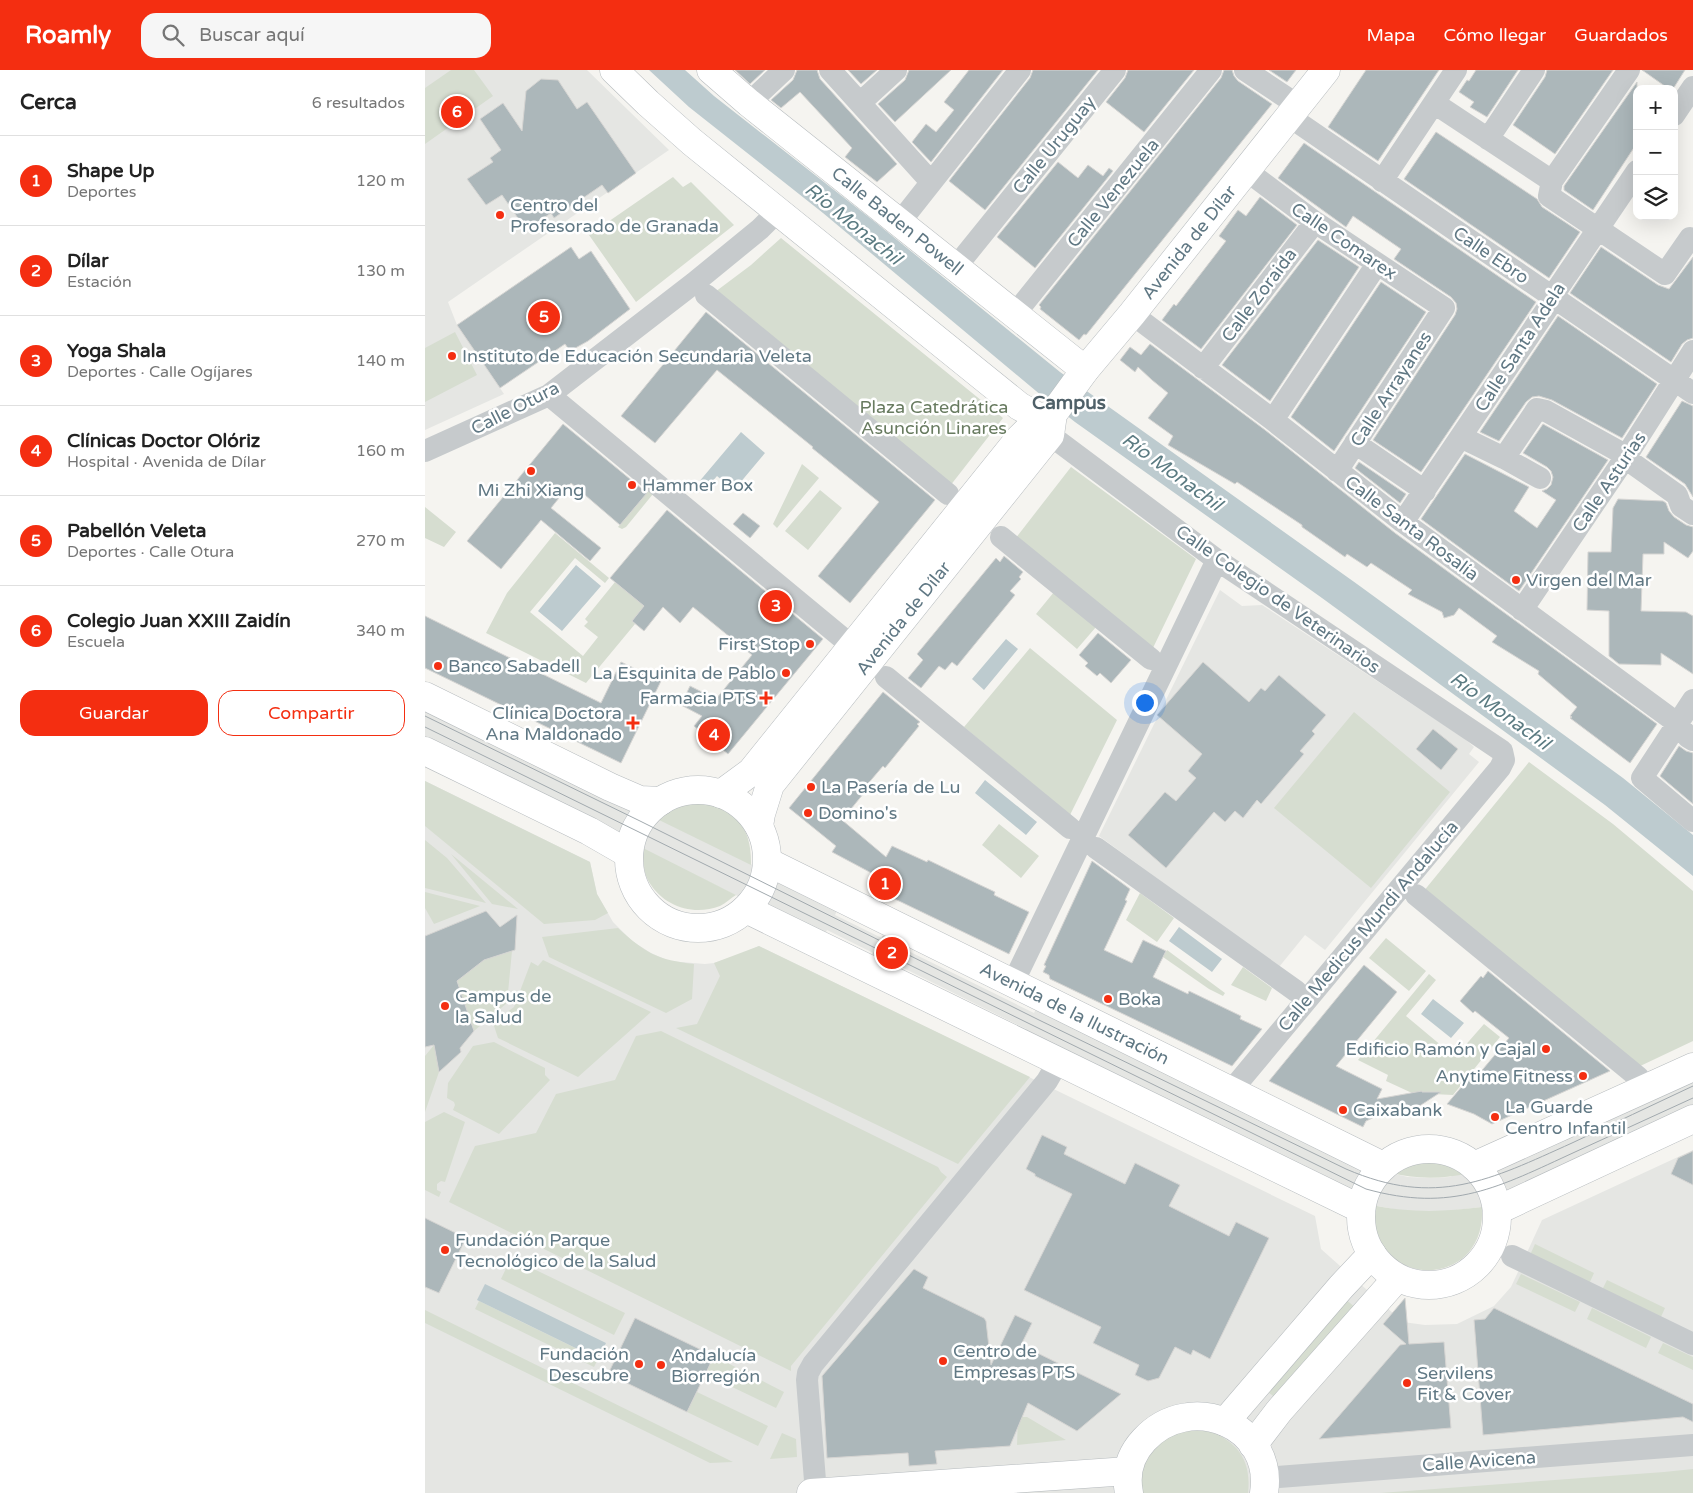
<!DOCTYPE html>
<html lang="es">
<meta charset="utf-8">
<style>
body{margin:0;font-family:"Varela Round",sans-serif;background:#f6f6f6;color:#222}
.controls{position:absolute;right:15px;top:15px;display:grid;overflow:hidden;border-radius:10px;box-shadow:0 5px 20px #0002}
.controls button{width:45px;height:45px;display:grid;place-items:center;padding:0;border:0;border-bottom:1px solid #e0e0e0;background:#fff;color:#222;font:25px sans-serif}
.you{position:absolute;left:719px;top:632px;width:18px;height:18px;margin:-12px;border:4px solid #fff;border-radius:50%;background:#1a73e8;box-shadow:0 0 0 8px #1a73e833}
.badge{display:grid;place-items:center;width:32px;height:32px;border-radius:50%;background:#f42e11;color:#fff;font-size:16px;font-weight:700}
.pin{position:absolute;translate:-50% -50%;border:2px solid #fff;box-shadow:0 1px 5px #0006}
.list{margin:0;padding:0;list-style:none}
h2{display:flex;justify-content:space-between;align-items:center;height:65px;margin:0;padding:0 20px;font-size:21px}
h2 small{font-size:16px;font-weight:400;color:#767676}
.list li{display:grid;grid-template-columns:32px 1fr auto;gap:15px;align-items:center;box-sizing:border-box;height:90px;padding:0 20px;border-top:1px solid #e0e0e0}
.list b{display:block;font-size:19px;white-space:nowrap}
.list p{margin:0;font-size:16px;white-space:nowrap;color:#767676}
.list em{font-size:16px;font-style:normal;color:#767676}
.actions{display:flex;gap:10px;padding:15px 20px}
.actions a{flex:1;padding:11px 0;border:1px solid #f42e11;border-radius:15px;text-align:center;font-size:18px;color:#f42e11}
.actions .main{background:#f42e11;color:#fff}
.icon{flex:none;width:28px;height:28px;fill:none;stroke:currentColor;stroke-width:2;stroke-linecap:round;stroke-linejoin:round}
.map{position:relative;flex:none;width:1268px;height:1423px;overflow:hidden}
header{display:flex;align-items:center;gap:30px;box-sizing:border-box;height:70px;padding:0 25px;background:#f42e11;color:#fff}
header strong{font-size:24px}
nav{display:flex;gap:28px;margin-inline-start:auto;font-size:18px}
.search{width:350px;height:45px;background:#f6f6f6;display:flex;align-items:center;gap:12px;box-sizing:border-box;padding:0 18px;border-radius:15px;color:#767676;font-size:19px}
main{display:flex}
aside{flex:1;background:#fff}
.map>svg:first-child{display:block}
.built{fill:#e5e6e3}
.green{fill:#d6ddd0}
.water{fill:#bdcbcf}
.building{fill:#acb7ba;stroke:#d6d5d3}
.lines{fill:none;stroke-linecap:round;stroke-linejoin:round}
.major-casing{stroke:#b6bbbe;stroke-width:29}
.minor{stroke:#c6cacc;stroke-width:22}
.major{stroke:#fff;stroke-width:28}
.tram{stroke:#a1a9ae;stroke-width:1}
.poi-dot{fill:#f42e11;stroke:#fff;stroke-width:2}
.labels{text-anchor:middle;dominant-baseline:central;stroke-width:5;stroke-linejoin:round;paint-order:stroke}
.street-label{font-size:18px;fill:#607884;stroke:#fff}
.poi-label{font-size:18px;fill:#607884;stroke:#fff;text-anchor:start}
.park-label{font-size:18px;fill:#687b60;stroke:#fff}
.water-label{font-size:19px;font-style:italic;fill:#5b7b82;stroke:#fff}
.neighbourhood-label{font-size:19px;font-weight:bold;fill:#4f6068;stroke:#fff}
</style>
<header>
<strong>Roamly</strong>
<div class="search"><svg class="icon" aria-label="search" viewBox="0 0 24 24"><circle cx="10" cy="10" r="6"/><path d="M15 15l6 6"/></svg>Buscar aquí</div>
<nav><a>Mapa</a><a>Cómo llegar</a><a>Guardados</a></nav>
</header>
<main>
<aside>
<h2>Cerca<small>6 resultados</small></h2>
<ul class="list">
<li><span class="badge">1</span><div><b>Shape Up</b><p>Deportes</p></div><em>120 m</em></li>
<li><span class="badge">2</span><div><b>Dílar</b><p>Estación</p></div><em>130 m</em></li>
<li><span class="badge">3</span><div><b>Yoga Shala</b><p>Deportes · Calle Ogíjares</p></div><em>140 m</em></li>
<li><span class="badge">4</span><div><b>Clínicas Doctor Olóriz</b><p>Hospital · Avenida de Dílar</p></div><em>160 m</em></li>
<li><span class="badge">5</span><div><b>Pabellón Veleta</b><p>Deportes · Calle Otura</p></div><em>270 m</em></li>
<li><span class="badge">6</span><div><b>Colegio Juan XXIII Zaidín</b><p>Escuela</p></div><em>340 m</em></li>
</ul>
<div class="actions"><a class="main">Guardar</a><a>Compartir</a></div>
</aside>
<div class="map">
<svg width="1268" height="1423" viewBox="0 0 1268 1423">
<rect width="100%" height="100%" fill="#f5f4f0"/>
<path class="built" d="M0 0H162L244 80 23 232 32 255 79 324 0 360Z
M795 520 817 536 837 535 1040 669 1049 677 1044 684 1054 692 900 880 880 865 854 897 674 766Z
M0 635 414 837 410 845 609 943 613 935 966 1103 983 1107 1005 1108 1025 1107 1268 1005V1041L1083 1128 1057 1137 1014 1142H990L968 1139 947 1135 598 966 601 959 402 860 398 868 0 672Z
M0 711 165 792 172 824 188 852 207 871 226 883 244 891 280 894 289 893 313 885 334 876 890 1146 896 1179 978 1252 1000 1255 1032 1254 1069 1236 1086 1217 1117 1150 1268 1080V1423H0Z"/>
<path class="green" d="M26 0H49L68 26 0 74V18Z
M248 107 258 117 266 112 309 155 211 232 164 165Z
M356 168 578 348 525 416 290 222 326 195Z
M30 262 52 305 0 332V278Z
M377 394 394 408 352 458 348 454Z
M646 397 771 489 726 582 590 469Z
M224 420 228 424 201 457 197 459 193 457Z
M395 420 417 438 383 480 360 461Z
M0 437 31 462 19 477 0 468Z
M130 463 184 508 180 513 150 488 105 542 158 586 173 567 159 556 163 552 160 549 190 512 219 536 207 551 210 554 161 613 61 563 82 523Z
M629 522 671 557 652 579 611 544Z
M605 578 692 650 645 745 539 657Z
M929 642 1025 722 946 818 849 738Z
M1104 692 1188 754 1268 821V971L1211 998 998 822Z
M0 711 165 792 172 824 183 843 170 850 119 854 0 756Z
M274 731C311 739 327 757 326 795L232 749C246 738 257 733 274 731Z
M574 754 614 786 596 808 557 775Z
M0 770 22 788 61 833 0 818Z
M218 778 311 825C306 828 301 833 295 836 269 846 239 837 224 812 218 802 218 790 218 778Z
M26 784 93 839 67 834Z
M0 822 55 836 9 854 0 838Z
M715 823 749 848 732 872 701 850Z
M193 858C220 883 233 890 269 894L267 929 241 943 124 887 117 867Z
M961 868 1001 901 984 921 944 888Z
M334 876 605 1007 533 1094 251 958 272 954 295 906 289 893Z
M742 880 800 923 798 926 784 919 738 887Z
M87 881 82 933 49 961 32 911 59 890Z
M118 890 226 942 153 1007 73 968 68 953 89 937 106 892 113 896Z
M818 897 847 918 841 931 806 915Z
M1004 904 1011 910 981 946 1030 987 1059 954 1075 967 1028 1025 987 1023 961 1011 963 1005 933 990Z
M236 961 513 1097 516 1102 522 1107 366 1296V1301L24 1132 50 1076 111 1063 131 1024 190 1010 211 966Z
M69 972 120 998V1005L125 1010 74 1064 28 1040 30 1035 29 1032 22 1028 23 1013 48 976Z
M9 975 14 1002 0 1042V986Z
M19 1042 40 1052 20 1112 16 1111 12 1114V1120L16 1122 14 1127 0 1120V1052Z
M994 1090C1012 1090 1025 1093 1041 1104 1015 1109 991 1109 966 1103L976 1096Z
M947 1135C985 1143 1019 1142 1057 1137 1062 1222 943 1221 947 1135Z
M1110 1174 1169 1203 1164 1214 1105 1185Z
M86 1188 200 1243 189 1265 76 1209Z
M1096 1204 1155 1232 1150 1242 1091 1214Z
M1182 1210 1240 1238 1235 1249 1177 1220Z
M918 1227 932 1239 853 1330 838 1318Z
M54 1231 173 1289 169 1297 50 1239Z
M1167 1238 1226 1267 1221 1278 1162 1249Z
M0 1240 308 1392 285 1393 0 1253Z
M1238 1273 1268 1287V1300L1233 1283Z
M289 1286 359 1322 351 1338 280 1304Z
M272 1322 343 1356 333 1376 262 1342Z
M593 1347H602L641 1370 592 1375Z
M778 1358C810 1370 827 1387 823 1423H714L717 1389 742 1364Z
M357 1363 371 1369 372 1387 345 1389Z
M1268 1399V1423H955L1239 1402Z"/>
<path class="water" d="M224 0H260L289 26 450 152 635 302 932 514 1198 708 1268 765V806L1180 735 897 528 650 352 617 326 398 143 264 37Z
M316 362 340 383 309 420 292 406 281 419 273 413Z
M151 495 176 516 137 561 113 541Z
M581 569 593 579 559 620 547 609Z
M560 710 612 752 601 765 550 723Z
M754 857 797 889 787 902 744 871Z
M1008 929 1039 953 1026 968 996 944Z
M60 1214 181 1273 173 1289 52 1230Z"/>
<path class="building" d="M310 0H340L325 14Z
M372 0H392L395 9 472 94 452 112 420 87 427 78 375 22 356 38 346 30 368 10Z
M423 0H452L436 14Z
M484 0H526L470 52 453 34 480 10Z
M544 0H578L506 92 487 72 501 54 511 62 529 40 519 32Z
M608 0H673L560 140 524 111 605 8Z
M703 0H769L719 62 681 32 700 8Z
M799 0H807L809 6 813 11 847 34 661 265 659 264 654 270 615 239 616 237 614 235 796 8Z
M844 0H871L862 12Z
M941 0H1014L953 91 903 57Z
M1051 0H1093L1062 47 1045 37 1049 32 1034 22 1042 10 1044 11Z
M1122 0H1188L1130 84 1088 55 1120 7Z
M1217 0H1260L1248 19H1244Z
M116 9 133 10 152 39 162 32 211 103 183 123 177 115 129 148 126 143 101 160 77 125 61 135 42 109 68 92 65 88 76 80 55 49 78 33 97 61 101 21Z
M1212 12V73L1168 140 1139 120V116Z
M1011 62 1112 129 1117 137 1155 162 1124 208 979 109Z
M879 73 1111 232 996 402 948 370 1030 245 1032 239 1031 233 1026 227 969 189 976 179 928 146 921 157 853 108Z
M633 92 653 108 663 95 678 106 684 98 688 101 610 198 572 167Z
M835 127 872 155 776 279 737 250 749 234 751 236 801 171 794 166 813 140 821 146Z
M893 170 934 197 845 331 797 295Z
M146 177 154 189 166 181 205 239 163 271 145 281 140 274 75 318 32 255Z
M1176 177 1233 215 1244 219 1268 187V268L1262 270 1257 274 1246 292 1145 223Z
M956 212 1001 242 909 381 866 347Z
M281 242 510 430 425 533 393 506 454 432 387 378 388 377 292 300 230 373 196 346Z
M1133 246 1232 314 1197 368 1127 330 1114 326 1107 327 1101 332 1074 371 1055 362Z
M725 274 840 360 970 463 1232 654 1205 693 1145 648 1147 647 1145 646 1152 637 1113 604 1114 601 1067 572 1072 566 1034 538 1029 545 1019 548 1017 542 983 524 987 520 946 493 942 497 922 484 920 487 877 457V455L812 412 810 414 743 375 748 366 723 348 743 323 727 310 713 297 710 302 695 290 705 277 716 285Z
M1257 331 1268 336V427L1260 414 1221 387Z
M138 354 222 423 195 455 146 413 126 438 176 478 165 491 116 450 76 499 42 471Z
M1118 354 1183 390 1094 521 996 449 1040 384 1104 417 1089 441 1112 458 1131 430 1117 421 1122 419 1126 415 1128 407 1126 401 1122 397 1098 383Z
M934 392 981 424 975 433 930 398Z
M1193 429 1238 431 1241 433 1244 441 1249 447 1261 455 1268 457V481L1263 488 1239 472V484H1218L1216 541 1261 542 1268 546V604L1236 583V595L1194 594 1184 586V541L1162 540 1163 482H1186L1188 438Z
M242 440 398 569 303 684 269 656 277 646 256 635 265 616 291 629 327 585 268 537 255 553 238 537 219 561 207 551 219 536 185 508Z
M318 443 335 456 325 468 308 454Z
M579 486 598 502 594 507 596 509 585 521 590 525 532 596 527 592 520 600 514 596 496 618 483 608 498 590 492 584 571 488 575 492Z
M0 546 176 633 196 592 236 611 196 693 0 598Z
M673 563 706 590 686 613 675 603 672 606 660 596 663 593 654 585Z
M778 592 824 632 836 618 840 621 854 605 901 645 887 661 890 664 875 681 879 684 836 734 832 730 818 748 810 741 800 752 789 742 741 798 703 765 740 722 751 731 771 708 763 701 777 684 732 645Z
M458 622 495 652 492 654 494 656 460 698 458 696 441 716 443 718 417 750 461 787 467 776 502 792 503 790 553 814 570 822 569 825 604 842 584 884 447 818 452 806 407 782 411 776 364 738Z
M1008 659 1033 679 1016 700 991 679Z
M1254 676 1261 681 1268 683V734L1235 706Z
M667 791 705 819 700 830 702 831 679 880 707 893 718 870 741 881 728 907 763 924 764 921 816 946 815 949 837 959 807 996 625 909 624 905 618 902 621 896 619 895Z
M61 841 75 857 92 845 90 880 59 890 32 911 49 961 35 978 36 982 14 1002 9 975 0 977V866Z
M458 866 484 879 475 897 448 884Z
M939 895 972 922 911 996 957 1019 952 1029 997 1021V1022H1016L993 1037 988 1039 978 1036 961 1042 941 1051 938 1057 844 1011Z
M1063 901 1185 1001 1067 1054 1049 1044 1022 1034 1044 1008 1048 1011 1084 968 1050 941 1048 943 1035 931 1056 906 1058 908Z
M617 1065 642 1077 639 1084 700 1114 710 1093 755 1115 744 1136 804 1166 811 1152 844 1168 785 1289 768 1280 766 1285 750 1277 734 1308 723 1311 710 1305 714 1295 668 1273 676 1257 599 1220 647 1124 610 1106V1104L601 1099Z
M1268 1081V1115L1246 1104 1253 1088Z
M0 1148 41 1168 14 1223 0 1217Z
M489 1199 503 1207 498 1218 559 1248 561 1251 566 1295 590 1245 607 1253 596 1275 696 1324 652 1361 603 1333 585 1376 510 1381 512 1394 484 1396 483 1383 402 1388 397 1306Z
M980 1228 984 1274 1019 1272 1026 1358 894 1369 975 1275 981 1274 958 1254Z
M1069 1238 1268 1334V1352L1258 1347 1058 1365 1049 1250 1060 1249Z
M210 1248 289 1286 262 1342 183 1304Z"/>
<g class="lines">
<g class="major-casing">
<g id="major">
<path d="M189 0 223 33 267 72 594 336 615 348"/>
<path id="s1" d="M286 0 324 33 660 300"/>
<path d="M0 626 185 717 215 730 236 731"/>
<path d="M0 681 164 761 204 784"/>
<circle cx="273" cy="789" r="69"/>
<path d="M296 724 326 702 593 370 615 348 628 344"/>
<path id="s2" d="M334 756 336 744 345 715 625 365 628 344 660 300 707 244 901 0"/>
<path id="s3" d="M343 792 958 1096"/>
<path d="M321 839 936 1139"/>
<circle cx="1004" cy="1147" r="68"/>
<path d="M1049 1096 1268 997"/>
<path d="M1073 1140 1268 1049"/>
<path d="M800 1352 916 1217 947 1184"/>
<path d="M828 1375 854 1341 972 1208"/>
<path d="M386 1423 703 1401"/>
<path d="M704 1423C700 1403 705 1385 719 1370 765 1320 850 1355 839 1423"/>
</g>
</g>
<path class="minor" d="M405 0 506 112
M820 0 874 36
M324 33 359 0
M435 33 471 0
M1009 33 1127 111 1124 126 1240 204 1265 168 1268 170
M1249 45 1268 17
M865 47 1268 323
M1063 69 1109 0
M822 101 890 152 1019 238 912 401
M957 111 1031 0
M1127 111 1204 0
M475 152 595 0
M530 198 690 0
M281 225 523 424
M707 244 848 350 978 452 1252 653 1263 667 1268 670
M589 245 786 0
M778 298 890 152
M124 325 427 576
M848 350 952 194
M625 365 792 490 1077 681 1079 690 1075 698 806 1021
M1042 370 1079 388 1112 339 1121 341 1195 382
M930 373 1000 421
M0 381 124 325 269 213 335 159 353 141
M1079 388 1115 408
M1200 388 1252 425 1256 436 1268 444
M978 452 1124 236 1127 227 1212 101
M576 467 726 589
M1097 540 1200 388 1268 281
M461 607 645 758
M1268 630 1217 708 1268 751
M671 778 871 921
M991 825 1213 1007
M588 913 792 490
M1087 1186 1268 1274
M840 1408 1268 1375
M391 1423 382 1310 383 1303 388 1294 622 1011 633 992"/>
<use href="#major" class="major"/>
<path class="tram" d="M0 646 215 751 614 950 921 1099C1011 1138 1065 1110 1147 1073 1187 1054 1228 1035 1268 1016
M0 657 941 1119C1027 1143 1074 1117 1150 1082 1189 1064 1229 1046 1268 1028"/>
</g>
<g class="poi-dot">
<circle cx="75" cy="145" r="5"/>
<circle cx="27" cy="286" r="5"/>
<circle cx="106" cy="401" r="5"/>
<circle cx="207" cy="415" r="5"/>
<circle cx="1091" cy="510" r="5"/>
<circle cx="385" cy="574" r="5"/>
<circle cx="13" cy="596" r="5"/>
<circle cx="361" cy="603" r="5"/>
<path d="M338.5 620.5h5v5h5v5h-5v5h-5v-5h-5v-5h5z"/>
<path d="M205.5 645.5h5v5h5v5h-5v5h-5v-5h-5v-5h5z"/>
<circle cx="386" cy="717" r="5"/>
<circle cx="383" cy="743" r="5"/>
<circle cx="683" cy="929" r="5"/>
<circle cx="20" cy="936" r="5"/>
<circle cx="1121" cy="979" r="5"/>
<circle cx="1158" cy="1006" r="5"/>
<circle cx="918" cy="1040" r="5"/>
<circle cx="1070" cy="1047" r="5"/>
<circle cx="20" cy="1180" r="5"/>
<circle cx="518" cy="1291" r="5"/>
<circle cx="214" cy="1294" r="5"/>
<circle cx="236" cy="1295" r="5"/>
<circle cx="982" cy="1313" r="5"/>
</g>
<g class="labels">
<g class="street-label">
<text transform="translate(629 75) rotate(-51)">Calle Uruguay</text>
<text transform="translate(688 123) rotate(-51)">Calle Venezuela</text>
<text stroke="none"><textPath href="#s1" startOffset="240">Calle Baden Powell</textPath></text>
<text transform="translate(919 171) rotate(34)">Calle Comarex</text>
<text stroke="none"><textPath href="#s2" startOffset="731">Avenida de Dílar</textPath></text>
<text transform="translate(1066 185) rotate(34)">Calle Ebro</text>
<text transform="translate(834 225) rotate(-53)">Calle Zoraida</text>
<text transform="translate(1095 277) rotate(-57)">Calle Santa Adela</text>
<text transform="translate(966 319) rotate(-57)">Calle Arrayanes</text>
<text transform="translate(90 338) rotate(-27)">Calle Otura</text>
<text transform="translate(1184 412) rotate(-56)">Calle Asturias</text>
<text transform="translate(987 458) rotate(37)">Calle Santa Rosalía</text>
<text transform="translate(853 529) rotate(35)">Calle Colegio de Veterinarios</text>
<text stroke="none"><textPath href="#s2" startOffset="256">Avenida de Dílar</textPath></text>
<text transform="translate(943 856) rotate(-50)">Calle Medicus Mundi Andalucía</text>
<text stroke="none"><textPath href="#s3" startOffset="342">Avenida de la Ilustración</textPath></text>
<text transform="translate(1054 1391) rotate(-4)">Calle Avicena</text>
</g>
<g class="poi-label">
<text x="85" y="135">Centro del<tspan x="85" dy="21">Profesorado de Granada</tspan></text>
<text x="37" y="286">Instituto de Educación Secundaria Veleta</text>
<text x="217" y="415">Hammer Box</text>
<text x="106" y="420" text-anchor="middle">Mi Zhi Xiang</text>
<text x="1101" y="510">Virgen del Mar</text>
<text x="375" y="574" text-anchor="end">First Stop</text>
<text x="23" y="596">Banco Sabadell</text>
<text x="351" y="603" text-anchor="end">La Esquinita de Pablo</text>
<text x="331" y="628" text-anchor="end">Farmacia PTS</text>
<text x="197" y="643" text-anchor="end">Clínica Doctora<tspan x="197" dy="21">Ana Maldonado</tspan></text>
<text x="396" y="717">La Pasería de Lu</text>
<text x="393" y="743">Domino's</text>
<text x="30" y="926">Campus de<tspan x="30" dy="21">la Salud</tspan></text>
<text x="693" y="929">Boka</text>
<text x="1111" y="979" text-anchor="end">Edificio Ramón y Cajal</text>
<text x="1148" y="1006" text-anchor="end">Anytime Fitness</text>
<text x="1080" y="1037">La Guarde<tspan x="1080" dy="21">Centro Infantil</tspan></text>
<text x="928" y="1040">Caixabank</text>
<text x="30" y="1170">Fundación Parque<tspan x="30" dy="21">Tecnológico de la Salud</tspan></text>
<text x="528" y="1281">Centro de<tspan x="528" dy="21">Empresas PTS</tspan></text>
<text x="204" y="1284" text-anchor="end">Fundación<tspan x="204" dy="21">Descubre</tspan></text>
<text x="246" y="1285">Andalucía<tspan x="246" dy="21">Biorregión</tspan></text>
<text x="992" y="1303">Servilens<tspan x="992" dy="21">Fit &amp; Cover</tspan></text>
</g>
<g class="park-label">
<text x="509" y="337">Plaza Catedrática<tspan x="509" dy="21">Asunción Linares</tspan></text>
</g>
<g class="water-label">
<text transform="translate(428 154) rotate(39)">Río Monachil</text>
<text transform="translate(747 402) rotate(36)">Río Monachil</text>
<text transform="translate(1075 641) rotate(36)">Río Monachil</text>
</g>
<g class="neighbourhood-label">
<text x="644" y="333">Campus</text>
</g>
</g>
</svg>
<div class="controls">
<button>+</button>
<button>−</button>
<button><svg class="icon" aria-label="layers" viewBox="0 0 24 24"><path d="M12 4l9 5-9 5-9-5zM3 14l9 5 9-5"/></svg></button>
</div>
<div class="you"></div>
<div class="pin badge" style="left:460px;top:814px">1</div>
<div class="pin badge" style="left:467px;top:883px">2</div>
<div class="pin badge" style="left:351px;top:536px">3</div>
<div class="pin badge" style="left:289px;top:665px">4</div>
<div class="pin badge" style="left:119px;top:247px">5</div>
<div class="pin badge" style="left:32px;top:42px">6</div>
</div>
</main>
